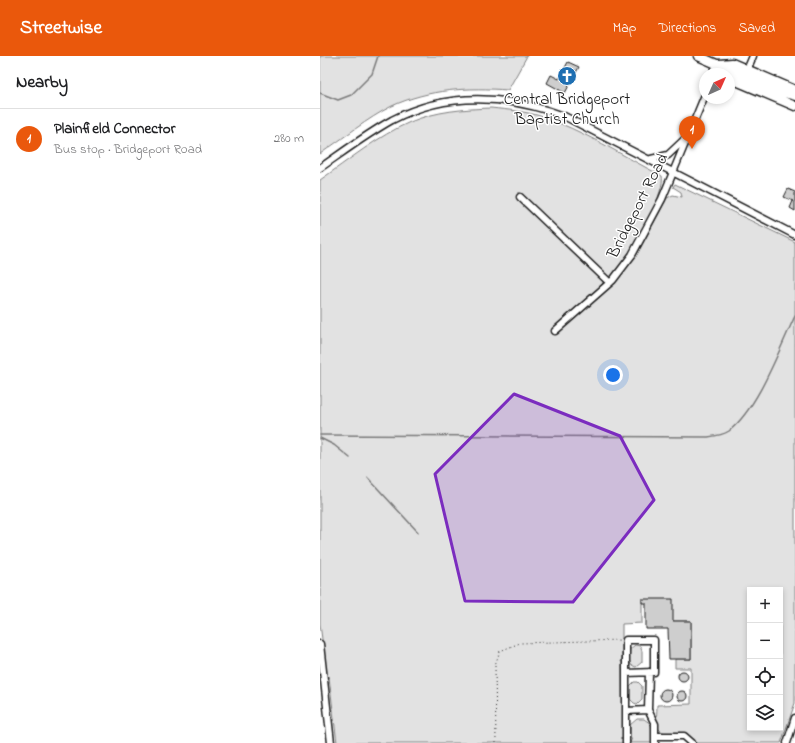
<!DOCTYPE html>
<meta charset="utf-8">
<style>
body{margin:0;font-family:"Indie Flower",sans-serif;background:#f2f2f2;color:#202124}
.controls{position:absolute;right:12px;bottom:12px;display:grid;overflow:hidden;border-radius:0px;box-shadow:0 2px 6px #0003}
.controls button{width:36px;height:36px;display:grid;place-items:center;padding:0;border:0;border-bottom:1px solid #e0e0e0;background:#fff;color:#202124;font:20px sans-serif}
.compass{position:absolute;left:379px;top:12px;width:36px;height:36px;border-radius:50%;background:#fff;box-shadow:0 2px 6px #0003;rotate:45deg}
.you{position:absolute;left:293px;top:319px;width:14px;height:14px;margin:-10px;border:3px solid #fff;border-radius:50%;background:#1a73e8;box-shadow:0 0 0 6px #1a73e833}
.badge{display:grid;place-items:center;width:26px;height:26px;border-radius:50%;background:#ea580c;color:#fff;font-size:13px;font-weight:700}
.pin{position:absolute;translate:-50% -33px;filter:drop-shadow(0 1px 2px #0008)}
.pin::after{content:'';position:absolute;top:21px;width:14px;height:12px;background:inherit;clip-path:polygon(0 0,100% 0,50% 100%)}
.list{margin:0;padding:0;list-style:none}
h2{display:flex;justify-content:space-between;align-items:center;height:52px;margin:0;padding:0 16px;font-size:17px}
h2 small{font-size:13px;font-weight:400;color:#757577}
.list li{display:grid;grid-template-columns:26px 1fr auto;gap:12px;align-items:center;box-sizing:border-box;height:60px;padding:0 16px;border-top:1px solid #e0e0e0}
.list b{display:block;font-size:15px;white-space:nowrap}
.list p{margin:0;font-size:13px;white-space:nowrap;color:#757577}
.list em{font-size:13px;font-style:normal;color:#757577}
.icon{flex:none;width:22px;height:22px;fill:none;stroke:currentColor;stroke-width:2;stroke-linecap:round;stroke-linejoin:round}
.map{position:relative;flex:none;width:475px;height:687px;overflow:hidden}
header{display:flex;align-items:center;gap:24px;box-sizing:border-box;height:56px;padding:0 20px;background:#ea580c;color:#fff}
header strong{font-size:19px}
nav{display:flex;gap:22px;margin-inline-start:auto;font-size:14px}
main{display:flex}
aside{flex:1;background:#fff}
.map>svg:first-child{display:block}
.green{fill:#e2e2e2;stroke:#7f7f7f;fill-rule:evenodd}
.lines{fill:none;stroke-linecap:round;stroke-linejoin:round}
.stream{stroke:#7a7a7a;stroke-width:1.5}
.building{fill:#cecece;stroke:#1c1c1c}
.minor-casing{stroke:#1c1c1c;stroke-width:9}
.major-casing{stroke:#1c1c1c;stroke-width:11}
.path{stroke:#1c1c1c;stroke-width:1;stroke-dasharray:1 3;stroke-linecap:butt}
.minor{stroke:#fff;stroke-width:6}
.major{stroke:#fff;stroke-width:8}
.marked{fill:#7b2cbf;fill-opacity:0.2;stroke:#7b2cbf;stroke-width:3;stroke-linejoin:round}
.labels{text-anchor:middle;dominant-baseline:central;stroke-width:3;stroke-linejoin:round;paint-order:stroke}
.poi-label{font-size:17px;fill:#1c1c1c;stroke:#fff}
.street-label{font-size:17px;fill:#1c1c1c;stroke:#fff}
</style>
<header>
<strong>Streetwise</strong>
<nav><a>Map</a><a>Directions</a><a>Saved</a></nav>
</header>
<main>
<aside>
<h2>Nearby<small></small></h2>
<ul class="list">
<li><span class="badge">1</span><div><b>Plainfield Connector</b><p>Bus stop · Bridgeport Road</p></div><em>280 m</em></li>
</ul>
</aside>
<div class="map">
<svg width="475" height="687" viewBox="0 0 475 687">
<rect width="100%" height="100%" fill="#fff"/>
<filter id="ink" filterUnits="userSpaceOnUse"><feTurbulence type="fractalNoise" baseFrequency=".025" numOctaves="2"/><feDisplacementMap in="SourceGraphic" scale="8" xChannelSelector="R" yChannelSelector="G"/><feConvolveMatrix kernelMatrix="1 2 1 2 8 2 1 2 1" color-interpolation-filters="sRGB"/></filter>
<g filter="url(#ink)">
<path class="green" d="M0 0H207L188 34C148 31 109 33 72 50 48 62 22 83 0 98Z
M171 52C188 54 204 55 220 60 263 74 303 100 342 120 346 132 319 185 311 197 305 205 298 213 291 221H285L204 143 199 138 197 141 283 226 279 239 300 220 318 196 347 142 353 139 362 141 361 136 353 131 355 128 475 186V647L461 687H374L364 677C361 678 356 678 352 678 332 677 337 664 337 649L371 648V612H355V603H371V565H353L322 543V567L302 568V603L300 605H302L303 682 300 683 303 684V687H17L9 621H7L0 568V124C29 104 58 80 90 66 116 55 144 53 171 52ZM430 534H460V672H430Z
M315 589 320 590 322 595V606L316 611 311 609 309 604 310 593Z
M314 626H318L322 630V643L317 648 314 647 310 643V630Z
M317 663H324L331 668 333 687H310L312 682H310V669Z"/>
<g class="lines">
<path class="stream" d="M0 37 18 44 31 39 52 18 58 0
M0 379 388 381C396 380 403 379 409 375 438 352 459 294 475 260
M0 382 14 389 30 402
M48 422 98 476"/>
</g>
<path class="building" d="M248 6 259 11 245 37 227 27 231 19 239 23Z
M468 133 475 136V155L470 152 473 145 464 141Z
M322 543H353V565H371V603H349L348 573H326V547H322Z
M358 620a5 5 0 1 1 10 0a5 5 0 1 1-10 0Z
M340 639a6 6 0 1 1 12 0a6 6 0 1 1-12 0Z
M357 640a5 5 0 1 1 10 0a5 5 0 1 1-10 0Z"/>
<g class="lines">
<g class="minor-casing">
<path id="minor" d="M427 14 433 0
M393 18 397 8
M331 103 348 99 366 82
M0 112C23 96 47 78 72 64 127 35 188 39 244 60L475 179
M200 141 290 227
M235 275 293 224 312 199 342 143 385 39
M0 588 11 687
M329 616 328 654 335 668V687
M306 617 334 616V584H306V687
M306 655 328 654
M335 680H364L372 687
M467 687 475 662"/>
</g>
<g class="major-casing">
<path id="major" d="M378 0 464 37 475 40
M399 8 412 7 475 34
M409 22 475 50"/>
</g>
<path class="path" d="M176 687 175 609 180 595 200 587 301 584"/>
<use href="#minor" class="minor"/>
<use href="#major" class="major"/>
</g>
</g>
<path class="marked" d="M194 338 300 380 334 444 253 546 145 545 115 418Z"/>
<defs>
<g id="church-disc" transform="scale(1)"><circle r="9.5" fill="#1f6fb2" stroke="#fff"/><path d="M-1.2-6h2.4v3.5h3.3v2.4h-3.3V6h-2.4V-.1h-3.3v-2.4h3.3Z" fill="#fff"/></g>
</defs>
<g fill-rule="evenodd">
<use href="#church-disc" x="247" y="20"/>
</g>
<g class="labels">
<g class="poi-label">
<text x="247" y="43">Central Bridgeport<tspan x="247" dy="20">Baptist Church</tspan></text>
</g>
<g class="street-label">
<text transform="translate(318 150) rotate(-63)">Bridgeport Road</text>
</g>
</g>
</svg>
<div class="controls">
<button>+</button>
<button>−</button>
<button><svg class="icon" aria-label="locate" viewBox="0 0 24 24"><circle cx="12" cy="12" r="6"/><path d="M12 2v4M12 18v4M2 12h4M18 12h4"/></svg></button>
<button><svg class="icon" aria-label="layers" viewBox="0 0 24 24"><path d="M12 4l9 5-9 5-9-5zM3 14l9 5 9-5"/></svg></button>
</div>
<svg class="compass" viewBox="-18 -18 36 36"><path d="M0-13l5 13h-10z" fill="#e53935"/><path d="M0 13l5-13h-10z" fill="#757577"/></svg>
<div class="you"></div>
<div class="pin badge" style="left:372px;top:93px">1</div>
</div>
</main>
